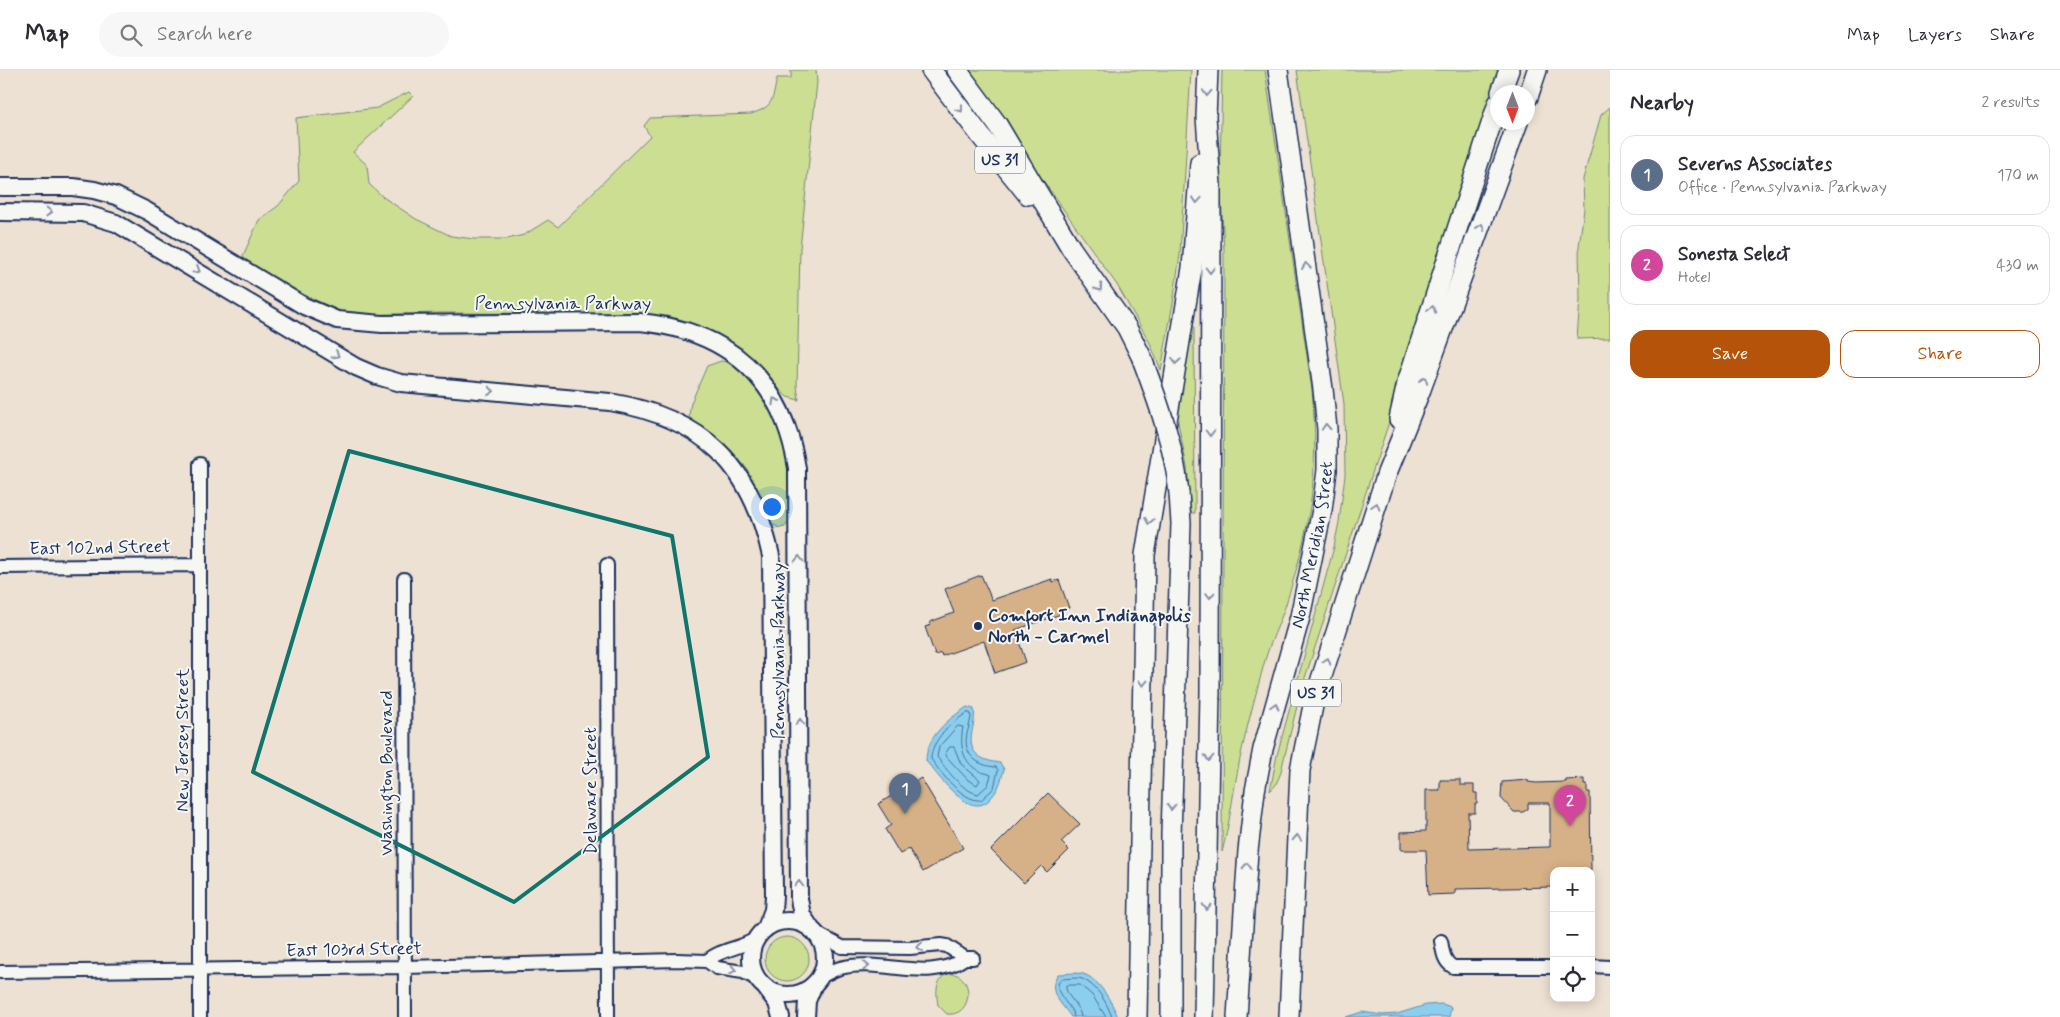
<!DOCTYPE html>
<meta charset="utf-8">
<style>
body{margin:0;font-family:Mynerve,sans-serif;background:#f7f7f7;color:#2b2b33}
.controls{position:absolute;right:15px;bottom:15px;display:grid;overflow:hidden;border-radius:10px;box-shadow:0 2px 12px #0003}
.controls button{width:45px;height:45px;display:grid;place-items:center;padding:0;border:0;border-bottom:1px solid #e1e1e2;background:#fff;color:#2b2b33;font:25px sans-serif}
.compass{position:absolute;left:1490px;top:15px;width:45px;height:45px;border-radius:50%;background:#fff;box-shadow:0 2px 12px #0003;rotate:180deg}
.you{position:absolute;left:771px;top:436px;width:18px;height:18px;margin:-12px;border:4px solid #fff;border-radius:50%;background:#1a73e8;box-shadow:0 0 0 8px #1a73e833}
.badge{display:grid;place-items:center;width:32px;height:32px;border-radius:50%;background:#b45309;color:#fff;font-size:16px;font-weight:700}
.pin{position:absolute;translate:-50% -41px;filter:drop-shadow(0 1px 2px #0008)}
.pin::after{content:'';position:absolute;top:26px;width:18px;height:15px;background:inherit;clip-path:polygon(0 0,100% 0,50% 100%)}
.list{margin:0;padding:0;list-style:none}
h2{display:flex;justify-content:space-between;align-items:center;height:65px;margin:0;padding:0 20px;font-size:21px}
h2 small{font-size:16px;font-weight:400;color:#7c7c81}
.list li{display:grid;grid-template-columns:32px 1fr auto;gap:15px;align-items:center;box-sizing:border-box;height:80px;margin:0 10px 10px;padding:0 10px;border:1px solid #e1e1e2;border-radius:15px}
.list b{display:block;font-size:19px;white-space:nowrap}
.list p{margin:0;font-size:16px;white-space:nowrap;color:#7c7c81}
.list em{font-size:16px;font-style:normal;color:#7c7c81}
.actions{display:flex;gap:10px;padding:15px 20px}
.actions a{flex:1;padding:11px 0;border:1px solid #b45309;border-radius:15px;text-align:center;font-size:18px;color:#b45309}
.actions .main{background:#b45309;color:#fff}
.icon{flex:none;width:28px;height:28px;fill:none;stroke:currentColor;stroke-width:2;stroke-linecap:round;stroke-linejoin:round}
.map{position:relative;flex:none;width:1610px;height:947px;overflow:hidden}
header{display:flex;align-items:center;gap:30px;box-sizing:border-box;height:70px;padding:0 25px;background:#fff;border-bottom:1px solid #e1e1e2}
header strong{font-size:24px}
nav{display:flex;gap:28px;margin-inline-start:auto;font-size:18px}
.search{width:350px;height:45px;background:#f7f7f7;display:flex;align-items:center;gap:12px;box-sizing:border-box;padding:0 18px;border-radius:28px;color:#7c7c81;font-size:19px}
main{display:flex}
aside{flex:1;background:#fff}
.map>svg:first-child{display:block}
.green{fill:#ccde92;stroke:#748678}
.water{fill:#8cceed;stroke:#5f8eb4}
.lines{fill:none;stroke-linecap:round;stroke-linejoin:round}
.shore{stroke:#486f97;stroke-width:1}
.building{fill:#d6b188;stroke:#1b2f5e}
.minor-casing{stroke:#1b2f5e;stroke-width:16}
.major-casing{stroke:#1b2f5e;stroke-width:20}
.highway-casing{stroke:#1b2f5e;stroke-width:22}
.minor{stroke:#f6f6f2;stroke-width:12}
.major{stroke:#f6f6f2;stroke-width:16}
.highway{stroke:#f6f6f2;stroke-width:19}
.highway-bridge-casing{stroke:#1b2f5e;stroke-width:22;stroke-linecap:butt}
.highway-bridge{stroke:#f6f6f2;stroke-width:19}
.oneway{stroke:#8892a8}
.marked{fill:none;stroke:#0f766e;stroke-width:4;stroke-linejoin:round}
.poi-dot{fill:#1b2f5e;stroke:#f6f6f2;stroke-width:2}
.labels{text-anchor:middle;dominant-baseline:central;stroke-width:4;stroke-linejoin:round;paint-order:stroke}
.shield{fill:#f6f6f2;stroke:#5d6b8a;stroke-width:1}
.shield-label{font-size:16px;font-weight:bold;fill:#1b2f5e}
.street-label{font-size:18px;fill:#1b2f5e;stroke:#f6f6f2}
.poi-label{font-size:18px;font-weight:bold;fill:#1b2f5e;stroke:#f6f6f2;text-anchor:start}
</style>
<header>
<strong>Map</strong>
<div class="search"><svg class="icon" aria-label="search" viewBox="0 0 24 24"><circle cx="10" cy="10" r="6"/><path d="M15 15l6 6"/></svg>Search here</div>
<nav><a>Map</a><a>Layers</a><a>Share</a></nav>
</header>
<main>
<div class="map">
<svg width="1610" height="947" viewBox="0 0 1610 947">
<rect width="100%" height="100%" fill="#ece1d2"/>
<filter id="ink" filterUnits="userSpaceOnUse"><feTurbulence type="fractalNoise" baseFrequency=".02" numOctaves="2"/><feDisplacementMap in="SourceGraphic" scale="10" xChannelSelector="R" yChannelSelector="G"/><feConvolveMatrix kernelMatrix="1 2 1 2 8 2 1 2 1" color-interpolation-filters="sRGB"/></filter>
<g filter="url(#ink)">
<path class="green" d="M791 0H816L817 12 800 179 797 316 799 330 787 327 738 276 667 246 626 244 443 243 348 245 298 222 242 188 259 150 278 136 299 111 296 48 377 38 409 22 413 26 353 82 367 95 369 114 383 127 416 149 451 166 474 169H507L524 165 548 150 558 157 650 66 644 56 650 48 751 44C774 36 772 31 777 8H791Z
M965 0H1191L1180 184 1173 233 1161 300 1149 271 1117 215Z
M1222 0H1265L1312 320C1320 401 1310 460 1285 537 1279 555 1270 572 1265 590 1255 628 1244 666 1237 704 1232 731 1229 756 1222 782L1224 180 1220 105Z
M1297 0H1500L1389 352 1301 620 1280 705 1275 716 1270 721 1277 685 1334 477 1339 452 1345 405 1344 334Z
M1610 37V268L1577 269 1580 229 1579 176 1584 139 1583 109 1601 45Z
M1194 256 1195 443H1191L1187 397 1176 343 1191 257Z
M721 291C735 292 742 302 751 313 790 359 789 393 789 451L785 457 780 458 770 453 747 399 731 380 694 353 689 346 691 333 707 296Z
M765 889a22 22 0 1 1 44 0a22 22 0 1 1-44 0Z
M947 904C975 900 975 947 947 944L938 935C936 923 935 910 947 904Z"/>
<path class="water" d="M967 637 974 639C976 650 971 660 971 671 972 687 986 691 1000 693L1004 699C1001 712 998 721 989 730 969 750 938 705 926 691 926 667 948 649 967 637Z
M1058 904C1065 904 1076 902 1083 904 1099 908 1112 933 1118 947H1071C1061 932 1046 922 1058 904Z
M1442 934 1451 937 1449 947H1346L1362 942 1382 945 1397 944 1426 935Z"/>
<g class="lines">
<path class="shore" d="M967 643H970L971 647C970 655 966 664 966 671 967 689 981 696 996 697L998 700 994 718 981 730C963 732 940 702 931 689 931 670 952 652 967 643Z
M958 656 963 657C960 674 961 691 979 701 983 703 987 703 991 705L988 715 978 724C961 720 947 700 937 687L939 677Z
M950 677H954L961 694 980 710 977 715 968 710 945 685Z
M1074 947C1072 934 1050 922 1061 909 1067 909 1077 907 1082 909 1097 915 1107 933 1112 947
M1081 947C1080 935 1064 925 1066 915H1080L1092 925 1106 947"/>
</g>
<path class="building" d="M981 505 992 530 1052 509 1053 512 1059 510 1069 538 1063 539 1064 543 1015 560 1026 592 995 603 984 571 942 586 941 583 935 585 925 557 931 555 930 552 954 543 945 519Z
M921 708 963 778 923 802 909 779 900 784 885 759 891 755 878 734Z
M1584 709V715L1587 714V722H1590L1591 801H1554V817L1455 819V824L1428 825 1426 780H1401V762L1426 761V720H1440V710H1460V715H1474V723H1477V734H1475V743H1468L1469 779 1550 777V733H1528V739L1523 742H1514L1501 728 1502 712 1528 710V712L1536 713 1566 712V710Z
M1048 723 1080 754 1061 772 1069 780 1047 802 1041 796 1024 813 991 780Z"/>
<g class="lines">
<g class="minor-casing">
<path id="minor" d="M607 495 608 947
M0 497 200 495
M404 509 405 947
M816 863 842 877 910 878 941 875 947 876 965 888H973
M1441 871C1443 881 1443 891 1453 897H1554
M707 891C719 879 741 879 757 868
M1591 896 1610 897
M0 902 405 897 677 890 707 891 717 898 743 902 759 910
M819 908C826 904 833 900 840 898 880 887 929 914 965 888
M200 947V394"/>
</g>
<g class="major-casing">
<path id="major" d="M0 117H73L94 120 116 126 147 141 304 236 337 250 382 254 640 252C729 261 783 309 797 398L799 829 802 845 812 860
M0 142 83 143 116 153 356 297 377 306 401 313 610 332C703 348 751 394 771 486L774 826 773 840 766 858
M751 888a37 37 0 1 1 74 0a37 37 0 1 1-74 0Z
M765 917 777 933 781 947
M806 947 807 931 814 914"/>
</g>
<g class="highway-casing">
<g id="highway">
<path d="M931 0 980 65 1028 125"/>
<path d="M957 0 997 54 1071 178 1127 258 1141 286"/>
<path d="M1501 22 1509 0"/>
<path d="M1528 27 1537 0"/>
<path d="M1399 349 1407 313 1498 33"/>
<path d="M1137 947 1145 485 1192 198 1200 93"/>
<path d="M1171 947V765L1181 453 1179 423"/>
<path d="M1204 947 1210 622 1211 115 1206 47 1208 0"/>
<path id="s1" d="M1237 947 1248 781 1255 721 1263 679 1300 547 1322 440 1327 400V359L1323 319 1278 0"/>
<path d="M1289 947 1300 700 1314 631 1387 403 1421 319 1518 52"/>
</g>
</g>
<use href="#minor" class="minor"/>
<use href="#major" class="major"/>
<use href="#highway" class="highway"/>
<g class="highway-bridge-casing">
<path id="highway-bridge" d="M1141 286C1158 331 1174 375 1179 423"/>
</g>
<use href="#highway-bridge" class="highway-bridge"/>
</g>
<defs><path id="oneway-chevron" d="M-2-3.5L2.5 0L-2 3.5" fill="none" stroke-width="1.6" stroke-linecap="round" stroke-linejoin="round" transform="scale(1.25)"/></defs>
<g class="oneway">
<use href="#oneway-chevron" transform="translate(1207 23) rotate(93)"/>
<use href="#oneway-chevron" transform="translate(960 39) rotate(53)"/>
<use href="#oneway-chevron" transform="translate(1197 130) rotate(94)"/>
<use href="#oneway-chevron" transform="translate(49 142) rotate(1)"/>
<use href="#oneway-chevron" transform="translate(1481 157) rotate(-70)"/>
<use href="#oneway-chevron" transform="translate(1306 196) rotate(-98)"/>
<use href="#oneway-chevron" transform="translate(197 200) rotate(32)"/>
<use href="#oneway-chevron" transform="translate(1210 200) rotate(90)"/>
<use href="#oneway-chevron" transform="translate(1099 218) rotate(55)"/>
<use href="#oneway-chevron" transform="translate(1432 239) rotate(-72)"/>
<use href="#oneway-chevron" transform="translate(336 285) rotate(31)"/>
<use href="#oneway-chevron" transform="translate(1176 291) rotate(100)"/>
<use href="#oneway-chevron" transform="translate(1424 310) rotate(-70)"/>
<use href="#oneway-chevron" transform="translate(491 321) rotate(5)"/>
<use href="#oneway-chevron" transform="translate(775 331) rotate(-120)"/>
<use href="#oneway-chevron" transform="translate(1326 357) rotate(-93)"/>
<use href="#oneway-chevron" transform="translate(1210 363) rotate(90)"/>
<use href="#oneway-chevron" transform="translate(1376 436) rotate(-72)"/>
<use href="#oneway-chevron" transform="translate(1149 451) rotate(100)"/>
<use href="#oneway-chevron" transform="translate(799 489) rotate(-90)"/>
<use href="#oneway-chevron" transform="translate(1210 525) rotate(90)"/>
<use href="#oneway-chevron" transform="translate(1327 591) rotate(-72)"/>
<use href="#oneway-chevron" transform="translate(1143 613) rotate(91)"/>
<use href="#oneway-chevron" transform="translate(1275 636) rotate(-74)"/>
<use href="#oneway-chevron" transform="translate(800 652) rotate(-90)"/>
<use href="#oneway-chevron" transform="translate(1209 688) rotate(91)"/>
<use href="#oneway-chevron" transform="translate(1171 737) rotate(92)"/>
<use href="#oneway-chevron" transform="translate(1297 768) rotate(-87)"/>
<use href="#oneway-chevron" transform="translate(1247 796) rotate(-87)"/>
<use href="#oneway-chevron" transform="translate(799 814) rotate(-90)"/>
<use href="#oneway-chevron" transform="translate(1207 837) rotate(91)"/>
<use href="#oneway-chevron" transform="translate(920 877) rotate(174)"/>
<use href="#oneway-chevron" transform="translate(866 896) rotate(2)"/>
<use href="#oneway-chevron" transform="translate(733 900) rotate(13)"/>
</g>
</g>
<path class="marked" d="M349 381 672 466 708 687 514 832 253 702Z"/>
<circle class="poi-dot" cx="978" cy="556" r="5"/>
<g class="labels">
<g class="shield">
<rect x="975" y="76.5" width="50" height="27" rx="4"/>
<rect x="1291" y="609.5" width="50" height="27" rx="4"/>
</g>
<g class="shield-label">
<text x="1000" y="90">US 31</text>
<text x="1316" y="623">US 31</text>
</g>
<g class="street-label">
<text x="563" y="234">Pennsylvania Parkway</text>
<text stroke="none"><textPath href="#s1" startOffset="480">North Meridian Street</textPath></text>
<text transform="translate(100 478) rotate(-1)">East 102nd Street</text>
<text transform="translate(779 581) rotate(-90)">Pennsylvania Parkway</text>
<text transform="translate(183 670) rotate(-90)">New Jersey Street</text>
<text transform="translate(387 703) rotate(-90)">Washington Boulevard</text>
<text transform="translate(591 721) rotate(-90)">Delaware Street</text>
<text transform="translate(354 880) rotate(-1)">East 103rd Street</text>
</g>
<g class="poi-label">
<text x="988" y="546">Comfort Inn Indianapolis<tspan x="988" dy="21">North - Carmel</tspan></text>
</g>
</g>
</svg>
<div class="controls">
<button>+</button>
<button>−</button>
<button><svg class="icon" aria-label="locate" viewBox="0 0 24 24"><circle cx="12" cy="12" r="6"/><path d="M12 2v4M12 18v4M2 12h4M18 12h4"/></svg></button>
</div>
<svg class="compass" viewBox="-18 -18 36 36"><path d="M0-13l5 13h-10z" fill="#e53935"/><path d="M0 13l5-13h-10z" fill="#7c7c81"/></svg>
<div class="you"></div>
<div class="pin badge" style="left:905px;top:744px;background:#5c6f8a">1</div>
<div class="pin badge" style="left:1570px;top:756px;background:#d1479c">2</div>
</div>
<aside>
<h2>Nearby<small>2 results</small></h2>
<ul class="list">
<li><span class="badge" style="background:#5c6f8a">1</span><div><b>Severns Associates</b><p>Office · Pennsylvania Parkway</p></div><em>170 m</em></li>
<li><span class="badge" style="background:#d1479c">2</span><div><b>Sonesta Select</b><p>Hotel</p></div><em>430 m</em></li>
</ul>
<div class="actions"><a class="main">Save</a><a>Share</a></div>
</aside>
</main>
